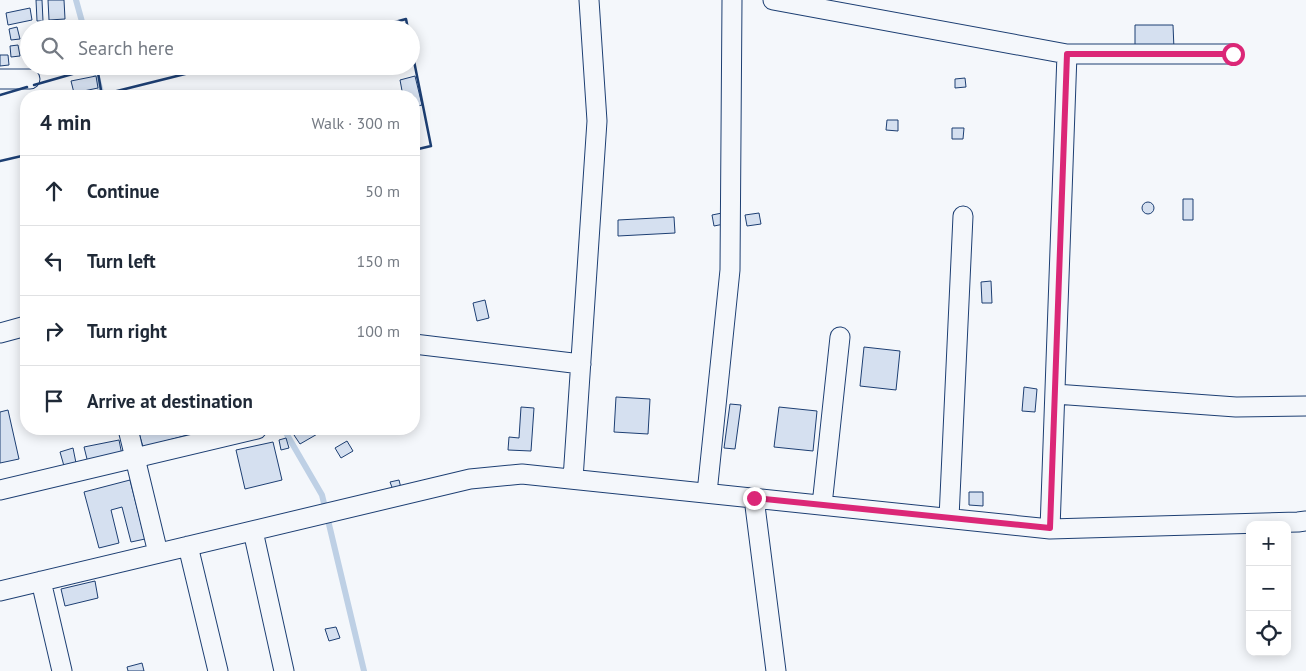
<!DOCTYPE html>
<meta charset="utf-8">
<style>
body{margin:0;font-family:"PT Sans",sans-serif;background:#f2f2f3;color:#1f2937}
.controls{position:absolute;right:15px;bottom:15px;display:grid;overflow:hidden;border-radius:10px;box-shadow:0 2px 12px #0003}
.controls button{width:45px;height:45px;display:grid;place-items:center;padding:0;border:0;border-bottom:1px solid #e0e1e3;background:#fff;color:#1f2937;font:25px sans-serif}
.stop{position:absolute;width:15px;height:15px;margin:-11px;border:4px solid #db2777;border-radius:50%;background:#fff}
.stop.end{background:#db2777;border-color:#fff;box-shadow:0 1px 5px #0008}
.list{margin:0;padding:0;list-style:none}
h2{display:flex;justify-content:space-between;align-items:center;height:65px;margin:0;padding:0 20px;font-size:21px}
h2 small{font-size:16px;font-weight:400;color:#747a83}
.list li{display:grid;grid-template-columns:32px 1fr auto;gap:15px;align-items:center;box-sizing:border-box;height:70px;padding:0 20px;border-top:1px solid #e0e1e3}
.list b{display:block;font-size:19px;white-space:nowrap}
.list em{font-size:16px;font-style:normal;color:#747a83}
.icon{flex:none;width:28px;height:28px;fill:none;stroke:currentColor;stroke-width:2;stroke-linecap:round;stroke-linejoin:round}
.map{position:relative;flex:none;width:1306px;height:671px;overflow:hidden}
.search{position:absolute;background:#fff;box-shadow:0 2px 12px #0003;left:20px;top:20px;width:400px;height:55px;display:flex;align-items:center;gap:12px;box-sizing:border-box;padding:0 18px;border-radius:28px;color:#747a83;font-size:19px}
.panel{position:absolute;background:#fff;box-shadow:0 2px 12px #0003;left:20px;top:90px;width:400px;height:345px;border-radius:20px}
.map>svg:first-child{display:block}
.lines{fill:none;stroke-linecap:round;stroke-linejoin:round}
.stream{stroke:#bed0e5;stroke-width:6}
.building{fill:#d5e0f0;stroke:#1d3f73}
.minor-casing{stroke:#1d3f73;stroke-width:21}
.minor{stroke:#f4f7fb;stroke-width:19}
.wall{stroke:#1d3f73;stroke-width:2.5}
.route{stroke:#db2777;stroke-width:6}
</style>
<div class="map">
<svg width="1306" height="671" viewBox="0 0 1306 671">
<rect width="100%" height="100%" fill="#f4f7fb"/>
<g class="lines">
<path class="stream" d="M76 0 84 29
M94 66 102 96
M281 429 286 433 322 495 364 671"/>
</g>
<path class="building" d="M36 0H42L43 21H37Z
M48 0H64L65 19 49 20Z
M30 8 32 20 8 25 6 13Z
M1135 25H1173L1174 49 1135 50Z
M17 27 20 39 11 40 9 29Z
M29 43V55L27 56 24 44Z
M18 45 20 56 11 57 10 46Z
M0 55H8L9 65 0 66Z
M96 76 98 88 74 93 71 81Z
M415 76 422 105 414 107V96H403L400 80Z
M965 78 966 87 955 88V79Z
M887 120H898V131L886 130Z
M952 128H964L963 139H952Z
M1183 199H1193V220H1183Z
M1142 208a6 6 0 1 1 12 0a6 6 0 1 1-12 0Z
M722 213 724 224 714 226 712 215Z
M759 213 761 224 747 226 745 215Z
M674 217 675 233 618 236V220Z
M991 281 992 303H982L981 282Z
M485 300 489 318 477 321 473 303Z
M864 347 900 351 896 390 860 386Z
M1024 387 1037 389 1035 412 1022 411Z
M616 397 650 399 648 434 614 432Z
M730 404 741 405 735 449 724 448Z
M521 407 534 408 531 451 508 450 509 437 519 438Z
M779 407 817 411 813 451 774 447Z
M8 410 19 459 0 463V412Z
M152 429H210L143 447 139 433Z
M305 429H326L300 444 294 435Z
M286 438 289 448 281 450 279 440Z
M119 440 122 455 88 463 84 447Z
M347 441 353 451 341 458 335 448Z
M273 442 282 480 245 489 236 450Z
M73 448 76 463 64 466 60 452Z
M130 480 145 539 131 542 122 507 111 510 119 543 99 548 84 492Z
M399 480 401 488 393 490 390 482Z
M969 492H983V506L969 505Z
M95 581 98 598 65 606 61 589Z
M336 627 340 638 329 641 325 629Z
M142 663 144 671H128L127 667Z"/>
<g class="lines">
<g class="minor-casing">
<path id="minor" d="M773 0 1067 54H1233
M0 79H30
M0 333 26 326
M414 344 581 364
M1055 394 1236 407 1306 406
M128 429 158 553
M573 479 597 121 589 0
M0 490 257 429
M707 493 730 270 732 0
M754 498 776 671
M822 505 840 337
M949 518 963 216
M1050 529 1067 54
M253 531 284 671
M188 546 218 671
M41 581 62 671
M0 591 470 479 522 474 1050 529 1298 522 1306 521"/>
</g>
<use href="#minor" class="minor"/>
<path class="wall" d="M369 29 406 19 408 29
M411 46 431 146 414 150
M34 85 97 67 102 96
M0 95 27 87
M110 96 109 93 217 66
M0 161 26 155"/>
</g>
<g class="lines">
<path class="route" d="M754 498 1050 528 1067 54H1233"/>
</g>
</svg>
<div class="controls">
<button>+</button>
<button>−</button>
<button><svg class="icon" aria-label="locate" viewBox="0 0 24 24"><circle cx="12" cy="12" r="6"/><path d="M12 2v4M12 18v4M2 12h4M18 12h4"/></svg></button>
</div>
<div class="stop" style="left:1233px;top:54px"></div>
<div class="stop end" style="left:754px;top:498px"></div>
<div class="search"><svg class="icon" aria-label="search" viewBox="0 0 24 24"><circle cx="10" cy="10" r="6"/><path d="M15 15l6 6"/></svg>Search here</div>
<section class="panel">
<h2>4 min<small>Walk · 300 m</small></h2>
<ul class="list">
<li><svg class="icon" aria-label="ahead" viewBox="0 0 24 24"><path d="M12 20V5M6 11l6-6 6 6"/></svg><div><b>Continue</b></div><em>50 m</em></li>
<li><svg class="icon" aria-label="left" viewBox="0 0 24 24"><path d="M17 20v-9H6M10 6l-5 5 5 5"/></svg><div><b>Turn left</b></div><em>150 m</em></li>
<li><svg class="icon" aria-label="right" viewBox="0 0 24 24"><path d="M7 20v-9h11M14 6l5 5-5 5"/></svg><div><b>Turn right</b></div><em>100 m</em></li>
<li><svg class="icon" aria-label="arrive" viewBox="0 0 24 24"><path d="M6 21V4h12l-3 4 3 4H6"/></svg><div><b>Arrive at destination</b></div></li>
</ul>
</section>
</div>
